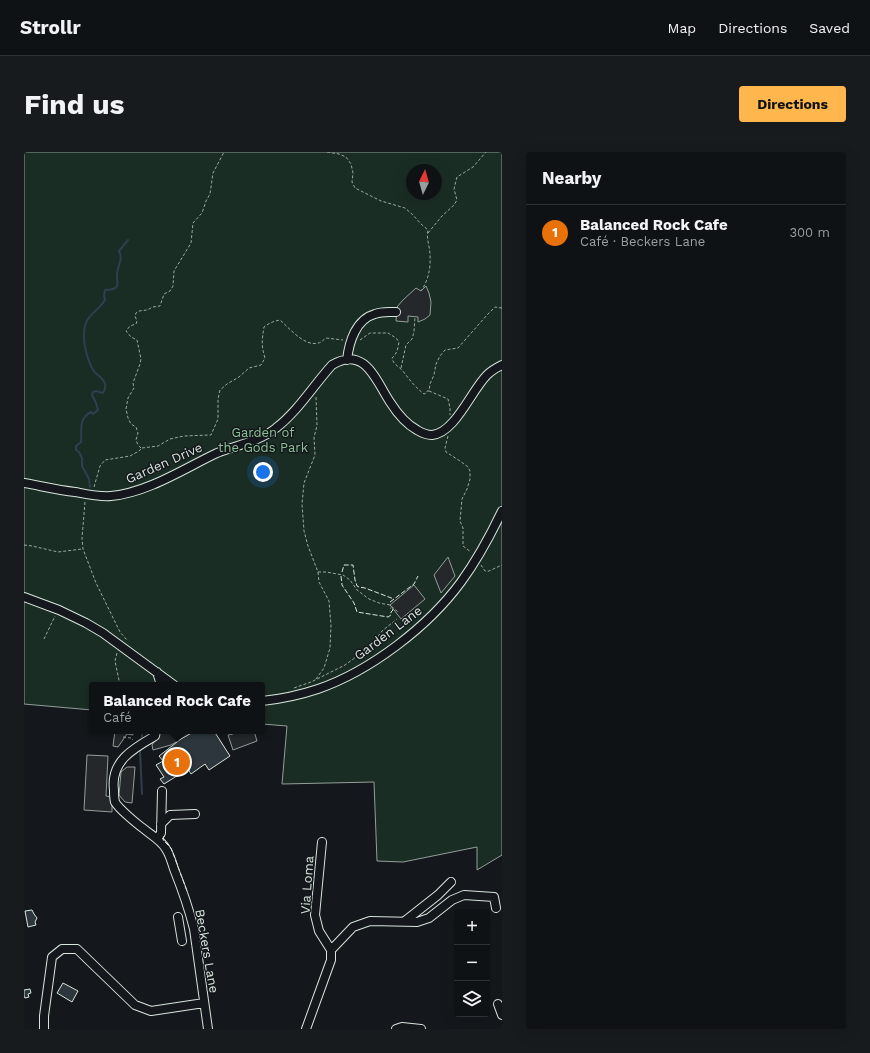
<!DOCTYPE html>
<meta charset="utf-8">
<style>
body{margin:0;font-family:"Work Sans",sans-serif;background:#181b1e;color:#f1f3f6}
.controls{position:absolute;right:12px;bottom:12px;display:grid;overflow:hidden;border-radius:4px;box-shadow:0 4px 16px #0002}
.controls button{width:36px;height:36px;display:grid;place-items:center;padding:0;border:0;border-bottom:1px solid #2f3234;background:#0f1215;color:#f1f3f6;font:20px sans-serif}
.compass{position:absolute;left:382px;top:12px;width:36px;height:36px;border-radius:50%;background:#0f1215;box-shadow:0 4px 16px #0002;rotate:5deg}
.you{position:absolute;left:239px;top:320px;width:14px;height:14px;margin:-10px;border:3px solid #fff;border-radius:50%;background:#1a73e8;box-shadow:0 0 0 6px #1a73e833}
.badge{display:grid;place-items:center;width:26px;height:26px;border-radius:50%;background:#ffb74d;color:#fff;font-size:13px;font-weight:700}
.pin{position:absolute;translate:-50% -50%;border:2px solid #fff;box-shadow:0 1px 4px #0006}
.popup{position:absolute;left:65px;top:530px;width:176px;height:52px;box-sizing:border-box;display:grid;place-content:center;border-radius:4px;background:#0f1215;filter:drop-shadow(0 1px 3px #0005);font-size:13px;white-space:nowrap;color:#9b9ea0}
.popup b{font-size:15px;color:#f1f3f6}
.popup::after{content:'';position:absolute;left:50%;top:100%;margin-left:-8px;border:8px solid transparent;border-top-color:#0f1215}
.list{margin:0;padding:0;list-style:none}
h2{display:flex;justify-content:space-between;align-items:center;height:52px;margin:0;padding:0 16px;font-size:17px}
h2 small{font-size:13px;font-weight:400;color:#9b9ea0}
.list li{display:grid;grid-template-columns:26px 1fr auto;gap:12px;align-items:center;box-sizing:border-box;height:56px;padding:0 16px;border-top:1px solid #2f3234}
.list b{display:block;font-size:15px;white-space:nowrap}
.list p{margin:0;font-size:13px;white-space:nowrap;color:#9b9ea0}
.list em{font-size:13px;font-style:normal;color:#9b9ea0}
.icon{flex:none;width:22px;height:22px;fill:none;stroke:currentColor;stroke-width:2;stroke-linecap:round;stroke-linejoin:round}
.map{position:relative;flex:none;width:478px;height:877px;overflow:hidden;border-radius:4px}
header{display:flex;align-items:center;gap:24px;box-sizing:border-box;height:56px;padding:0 20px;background:#0f1215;border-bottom:1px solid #2f3234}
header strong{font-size:19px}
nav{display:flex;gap:22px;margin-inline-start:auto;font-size:14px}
.intro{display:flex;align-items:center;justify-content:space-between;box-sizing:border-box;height:96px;padding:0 24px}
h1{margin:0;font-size:28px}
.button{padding:10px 18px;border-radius:4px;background:#ffb74d;color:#111;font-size:14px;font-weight:700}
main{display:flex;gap:24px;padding:0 24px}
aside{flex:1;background:#0f1215;border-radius:4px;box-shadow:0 4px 16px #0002}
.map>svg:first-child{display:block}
.green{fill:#1a2d24;stroke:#939e99;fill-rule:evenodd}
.parking{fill:#24282b;stroke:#939e99}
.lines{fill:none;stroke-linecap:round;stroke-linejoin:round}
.stream{stroke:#2f3f4d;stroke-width:2}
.building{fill:#2c363c;stroke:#d8e6dc}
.minor-casing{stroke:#d8e6dc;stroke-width:10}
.path{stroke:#9da8a2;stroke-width:1;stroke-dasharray:3 2;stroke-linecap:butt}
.minor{stroke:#14181c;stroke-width:8}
.fence{stroke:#d8e6dc;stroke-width:1;stroke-dasharray:5 2;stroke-linecap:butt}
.labels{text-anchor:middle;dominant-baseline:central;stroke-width:3;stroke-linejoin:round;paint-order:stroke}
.park-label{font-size:13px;fill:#8ac095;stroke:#14181c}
.street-label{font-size:13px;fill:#d8e6dc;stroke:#14181c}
</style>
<header>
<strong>Strollr</strong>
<nav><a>Map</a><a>Directions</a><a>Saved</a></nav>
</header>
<div class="intro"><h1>Find us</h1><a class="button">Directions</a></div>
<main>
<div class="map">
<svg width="478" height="877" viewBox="0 0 478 877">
<rect width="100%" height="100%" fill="#14181c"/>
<path class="green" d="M0 0H478V703L453 718V695L379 710 353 709 350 630 258 632 263 574 238 572V533H68V558L0 552ZM388 18H412V42H388Z"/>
<path class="parking" d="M402 134 405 141 407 150 406 163 401 167 394 170V165L384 164V170L372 169 373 155 379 148 392 136 397 139Z
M424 405 431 424 417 441 410 423Z
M390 433 401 447 377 467 366 453Z
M91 579H109V583L103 582 94 595 89 594Z
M137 579 140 580 143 579H171L147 593 129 598 128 593Z
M209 579H230L233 589 209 598 204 583 209 582Z
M63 603 84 604 82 644 88 645V660L60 658Z
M103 615H111L108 651 101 650 95 643 97 620Z"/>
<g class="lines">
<path class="stream" d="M66 335 65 327 58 314V306L55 300 52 298V294L57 290C58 277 54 267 67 260L69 262 74 258 72 251 68 243 69 240 72 239 79 241C81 238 82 236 81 232 80 226 72 223 69 218 64 209 59 192 60 181 61 162 72 162 81 148L80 143 81 138C85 138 91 138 93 134 94 130 93 127 93 124 92 115 100 109 95 99L104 88
M120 533V531
M118 585V579
M116 599 118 642"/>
</g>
<path class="building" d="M171 579H190L206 604 185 618 181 612 167 622 164 617 140 632 136 627 140 625 132 613 139 609 135 604 157 587Z
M8 758 10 762 13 766 11 770 12 773 4 775 1 759Z
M39 831 54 839 48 850 33 841Z
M6 837 7 841 4 842 5 845 1 846 0 844V838Z"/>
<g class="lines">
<g class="minor-casing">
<path id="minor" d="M323 208C325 190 332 167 351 162 358 159 365 160 372 160
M0 331C17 334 34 338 51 340 62 342 75 345 87 344 123 341 161 316 193 301 212 293 235 290 252 276 274 259 289 234 308 213 341 193 352 229 366 250 373 261 382 272 393 278 398 281 403 283 408 283 431 281 447 239 463 223 467 219 472 216 478 213
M0 445 35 458 62 471 79 481 150 533
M133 520 137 533
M238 549C257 547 276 543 294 537 346 519 404 475 437 430 453 408 466 384 478 359
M132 579 131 584C110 596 86 609 90 638 90 641 90 646 91 650 94 656 113 672 120 677 127 683 137 688 142 697 146 703 148 711 150 717 158 737 165 757 170 777L184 877
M137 672 146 663 171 662
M133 687 137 681 138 639
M298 690 291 763 295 779 307 798
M154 765 158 789
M381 769 414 743 427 730
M474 852 478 863
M20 877V864L28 805 38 797H53L111 853 127 859 180 851
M282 877 307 808V798L329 775 346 769 393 770 405 766 428 748 440 743 470 745 472 756
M372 877 378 875 397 877"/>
</g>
<path class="path" d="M303 0 315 2 322 5 327 12 329 21 328 30 331 36 357 49 381 56 389 63 397 72 404 78C402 87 406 95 406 103 407 116 404 129 397 139
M404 81 418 64 430 53 433 48 430 37 433 25 449 15 462 0
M336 188 346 181H364L372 186 375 190C374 196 373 202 368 206 369 212 374 214 378 218 385 227 391 235 400 242L402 241 403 239H405L406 232 410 223 412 212 416 204 421 198 434 196 463 163 471 155 478 156
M377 216 382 193 388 187 390 180 391 165
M405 239 424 247 426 256V263
M424 284 421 296 422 300 436 309 444 315 446 319V327L443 337 438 347 436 369 439 376V394L447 400
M117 296 114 293 112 288 114 281 112 275 107 272 104 266 102 257 104 246 110 236 109 231 116 212 117 207 113 188 107 185 102 179 106 174 112 172 113 169 111 164 112 161 115 159 123 158 129 155 136 154 140 142 146 139 149 134 150 119 167 91 169 71 178 61 182 49 186 42 189 21 200 0
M118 296 134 294 146 287 160 284 187 283 194 267V247L196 238 203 232 215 225 225 216 237 213 241 206C237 193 238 188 240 175 245 171 250 169 256 168 265 176 281 195 294 191 297 191 299 188 302 186L319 188
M70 335 76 314 81 308 106 304 115 299 117 297
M61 350 58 386 59 397 72 431 96 480 103 488
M0 393 8 394 34 400 58 397
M457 413 461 419H465L478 413
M294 420H302L319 423 326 428 333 438 345 447 355 451 366 453 374 460
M20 487 31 464
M93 501 91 509 96 533
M292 527 300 516 306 496 307 473 305 449 295 430 294 420 284 394 280 379 278 352 280 331 291 303 290 285 293 274 292 245
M157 531 161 533
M270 536 287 530 321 513 339 500 350 490 358 479 373 467
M99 585 107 586 109 588"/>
<use href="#minor" class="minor"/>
<path class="fence" d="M318 420 320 413H329L331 428 333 434 335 435 341 436 370 447
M317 424 318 433 330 451 333 460 364 465 367 463V460L369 458 366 456
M366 450 390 432 394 424
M140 684 139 688 147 696 163 739"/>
</g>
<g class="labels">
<g class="park-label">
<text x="239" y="280">Garden of<tspan x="239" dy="15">the Gods Park</tspan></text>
</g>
<g class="street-label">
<text transform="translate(140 311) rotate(-24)">Garden Drive</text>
<text transform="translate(364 481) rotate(-37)">Garden Lane</text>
<text transform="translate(283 733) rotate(-86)">Via Loma</text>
<text transform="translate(183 799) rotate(80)">Beckers Lane</text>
</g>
</g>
</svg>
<div class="controls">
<button>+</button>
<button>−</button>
<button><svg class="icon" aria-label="layers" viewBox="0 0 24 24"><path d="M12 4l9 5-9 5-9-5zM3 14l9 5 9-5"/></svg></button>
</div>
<svg class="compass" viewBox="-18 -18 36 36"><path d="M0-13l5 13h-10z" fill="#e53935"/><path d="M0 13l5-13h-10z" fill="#9b9ea0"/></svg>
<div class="you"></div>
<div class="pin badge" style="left:153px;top:610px;background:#e8710a">1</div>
<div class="popup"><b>Balanced Rock Cafe</b>Café</div>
</div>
<aside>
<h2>Nearby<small></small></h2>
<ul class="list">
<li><span class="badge" style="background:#e8710a">1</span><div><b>Balanced Rock Cafe</b><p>Café · Beckers Lane</p></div><em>300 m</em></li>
</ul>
</aside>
</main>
